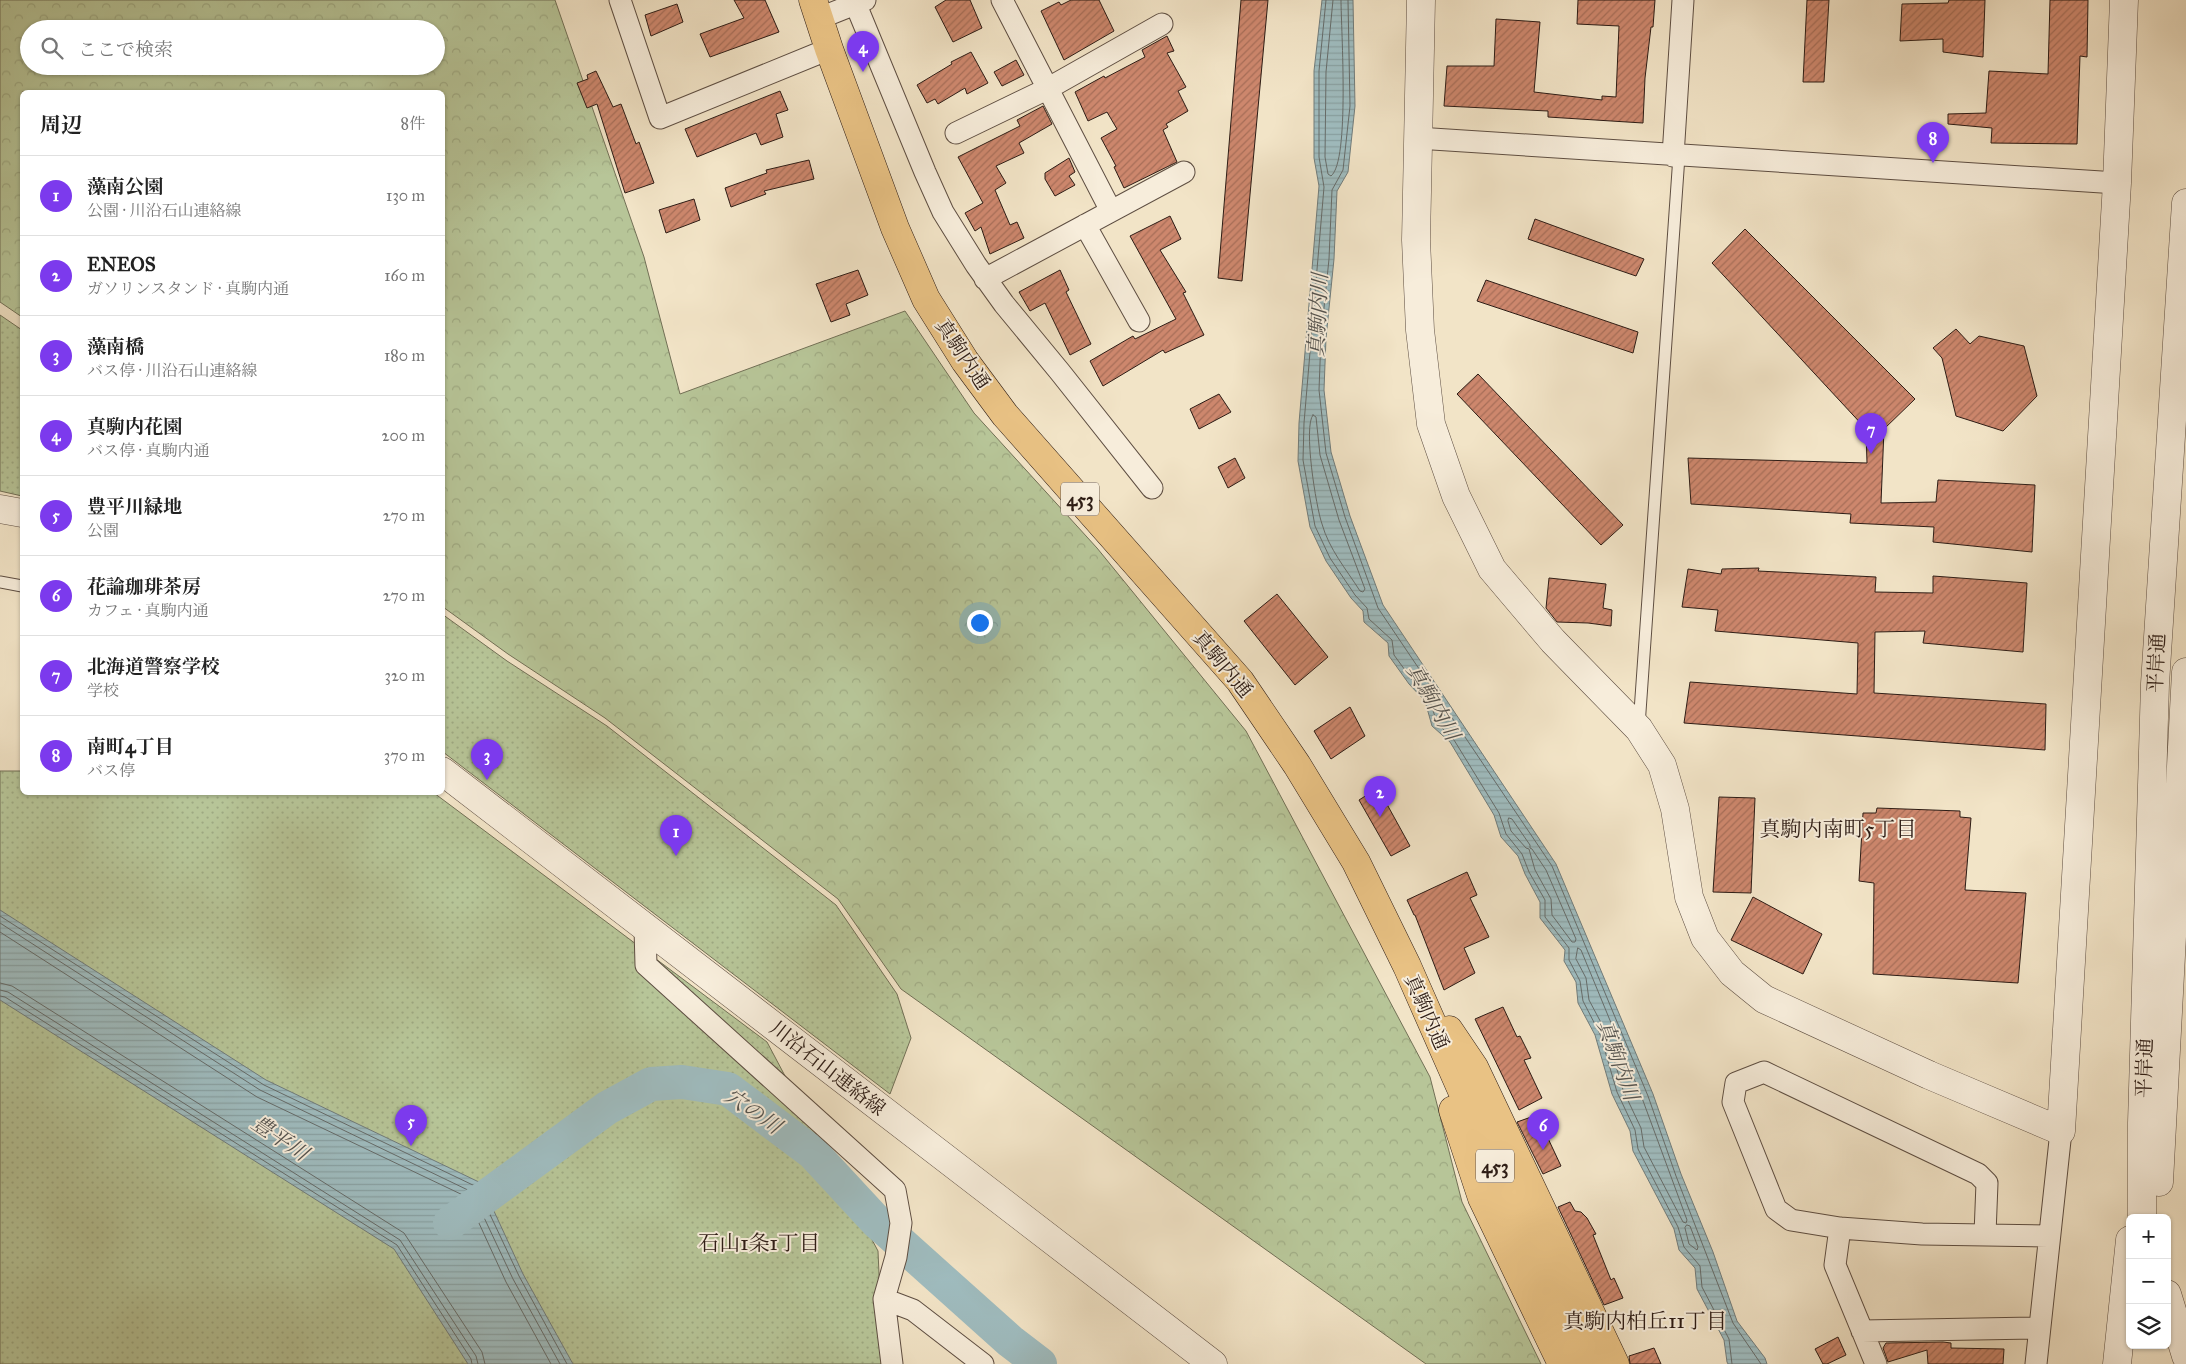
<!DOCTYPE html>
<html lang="ja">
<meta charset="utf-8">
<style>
body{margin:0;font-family:"IM FELL Great Primer","Noto Serif JP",serif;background:#f6f6f6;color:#222}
.controls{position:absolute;right:15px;bottom:15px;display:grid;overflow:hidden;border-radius:8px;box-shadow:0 1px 4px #0004}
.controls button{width:45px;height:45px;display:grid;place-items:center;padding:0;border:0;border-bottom:1px solid #e0e0e0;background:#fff;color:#222;font:25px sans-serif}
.you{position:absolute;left:979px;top:622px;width:18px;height:18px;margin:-12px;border:4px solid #fff;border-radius:50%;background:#1a73e8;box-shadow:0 0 0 8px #1a73e833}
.badge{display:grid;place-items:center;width:32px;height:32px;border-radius:50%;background:#7c3aed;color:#fff;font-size:16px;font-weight:700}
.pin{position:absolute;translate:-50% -41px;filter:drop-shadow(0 1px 2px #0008)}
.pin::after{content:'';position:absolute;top:26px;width:18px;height:15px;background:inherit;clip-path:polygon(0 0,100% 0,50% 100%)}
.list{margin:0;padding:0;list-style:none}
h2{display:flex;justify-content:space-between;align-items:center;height:65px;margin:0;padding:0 20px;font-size:21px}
h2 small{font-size:16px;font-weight:400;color:#767676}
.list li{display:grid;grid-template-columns:32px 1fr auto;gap:15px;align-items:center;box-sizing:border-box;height:80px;padding:0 20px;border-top:1px solid #e0e0e0}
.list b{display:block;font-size:19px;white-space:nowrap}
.list p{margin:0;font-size:16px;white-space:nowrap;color:#767676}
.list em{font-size:16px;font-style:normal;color:#767676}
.icon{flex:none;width:28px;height:28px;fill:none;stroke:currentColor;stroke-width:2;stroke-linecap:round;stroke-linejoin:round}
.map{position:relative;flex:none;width:2186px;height:1364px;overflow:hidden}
.search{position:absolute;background:#fff;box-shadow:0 1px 4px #0004;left:20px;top:20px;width:425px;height:55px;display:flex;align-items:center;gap:12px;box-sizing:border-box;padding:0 18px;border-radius:28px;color:#767676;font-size:19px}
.panel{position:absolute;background:#fff;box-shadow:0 1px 4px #0004;left:20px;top:90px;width:425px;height:705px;border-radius:8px}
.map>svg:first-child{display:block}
.grass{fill:url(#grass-dots);stroke:#727056}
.forest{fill:url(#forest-crowns);stroke:#727056;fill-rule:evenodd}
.water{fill:url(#water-rules);stroke:#717c7b}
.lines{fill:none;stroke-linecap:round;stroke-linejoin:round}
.shore{stroke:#666c6a;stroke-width:1}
.river{stroke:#9fbcbf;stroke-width:34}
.building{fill:url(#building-hatch);stroke:#2d1c15}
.service-casing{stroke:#5e4e42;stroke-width:13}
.minor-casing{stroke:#5e4e42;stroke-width:23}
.tertiary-casing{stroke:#5e4e42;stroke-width:29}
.trunk-casing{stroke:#2d1c15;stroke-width:29}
.service{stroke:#f7eddb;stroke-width:11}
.minor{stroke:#f7eddb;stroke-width:21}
.tertiary{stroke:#f7eddb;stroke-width:28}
.trunk{stroke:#e9c284;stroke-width:28}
.labels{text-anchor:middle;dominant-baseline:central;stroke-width:4;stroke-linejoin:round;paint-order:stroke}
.shield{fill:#f7eddb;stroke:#6a5b50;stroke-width:1}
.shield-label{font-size:19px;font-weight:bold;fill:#2d1c15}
.street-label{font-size:20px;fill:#2d1c15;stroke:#f7eddb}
.water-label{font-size:21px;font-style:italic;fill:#555450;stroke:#f7eddb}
.neighbourhood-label{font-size:21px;fill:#2d1c15;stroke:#f7eddb}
</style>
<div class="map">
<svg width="2186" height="1364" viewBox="0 0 2186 1364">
<defs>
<pattern id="grass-dots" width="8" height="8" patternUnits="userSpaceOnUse" patternTransform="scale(1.25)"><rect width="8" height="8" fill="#b7c598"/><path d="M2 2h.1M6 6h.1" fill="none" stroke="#9ea982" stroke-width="1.8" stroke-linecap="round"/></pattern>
<pattern id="forest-crowns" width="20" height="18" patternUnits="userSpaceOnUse" patternTransform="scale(1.25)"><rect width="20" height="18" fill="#b7c598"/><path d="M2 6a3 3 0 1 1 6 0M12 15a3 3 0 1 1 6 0" fill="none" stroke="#9ea982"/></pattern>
<pattern id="water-rules" width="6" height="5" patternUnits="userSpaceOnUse" patternTransform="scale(1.25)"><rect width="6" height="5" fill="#9fbcbf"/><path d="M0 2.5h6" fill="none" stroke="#89a1a3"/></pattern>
<pattern id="building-hatch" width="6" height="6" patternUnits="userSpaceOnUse" patternTransform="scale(1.25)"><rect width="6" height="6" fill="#cd876d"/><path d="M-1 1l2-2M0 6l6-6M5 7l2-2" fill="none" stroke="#a76e58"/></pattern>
</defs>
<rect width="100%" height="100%" fill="#f2e4c7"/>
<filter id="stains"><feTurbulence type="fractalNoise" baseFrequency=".004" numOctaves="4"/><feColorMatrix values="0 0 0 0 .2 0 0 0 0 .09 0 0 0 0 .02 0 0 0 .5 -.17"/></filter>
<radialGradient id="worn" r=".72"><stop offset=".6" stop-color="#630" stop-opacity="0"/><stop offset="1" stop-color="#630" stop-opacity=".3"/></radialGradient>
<path class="grass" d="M0 315 22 330V496L0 491Z
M442 614 507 661 607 726 836 905 897 994 911 1038 890 1094 443 752Z
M0 771H22V792L434 793 767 1042 878 1251 883 1364H0Z"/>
<path class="forest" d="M0 0H555L644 257 680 394 905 311 974 413 1097 548 1246 731 1430 1077 1462 1202 1541 1364H1426L901 989 838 899 605 718 508 654 443 607 442 92H22V317L0 302ZM29 29H436V66H29Z"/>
<path class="water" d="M1322 0H1353L1355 106 1348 172 1337 191 1334 259 1326 338 1324 390 1331 452 1350 516 1383 605 1556 864 1653 1094 1681 1174 1713 1252 1737 1321 1765 1358 1767 1364H1728L1727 1362 1724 1340 1697 1289 1695 1268 1679 1250 1674 1229 1633 1151 1630 1131 1612 1094 1595 1035 1578 1003 1576 982 1564 961 1565 950 1540 918V902L1525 874 1518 856 1501 837 1494 815 1450 742 1432 726 1425 701 1409 684 1389 656 1388 643 1364 622 1363 611 1351 598 1326 561 1310 527 1298 461 1299 423 1319 186 1314 158V71Z
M0 910 266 1080 481 1183 523 1274 573 1364H468L394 1249 0 1000Z"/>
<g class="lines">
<path class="shore" d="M1326 0 1319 71V157L1324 187 1304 423 1303 460 1315 526 1330 558 1355 595 1367 608 1369 619 1392 640 1394 655 1413 681 1429 698 1437 723 1454 740 1499 813 1506 834 1522 854 1529 872 1545 900V917L1569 948V960L1580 981 1583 1001 1600 1034 1617 1092 1635 1130 1638 1149 1678 1227 1684 1247 1700 1266 1702 1287 1729 1339 1732 1364
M1333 0 1326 72 1325 157 1328 174 1331 176C1350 161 1341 29 1341 0
M1348 0 1350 106 1343 170 1332 190 1329 259 1321 337 1319 390 1326 453 1345 517 1378 608 1552 866 1648 1096 1676 1176 1733 1323 1761 1364
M1313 415 1316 417 1320 455 1339 520 1365 589 1363 592 1360 591C1346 569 1329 549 1322 524 1316 507 1303 426 1313 415Z
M1509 818 1512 819 1530 845V848L1532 849 1546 870 1576 939 1575 942H1572L1552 915 1551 899 1535 870 1529 849 1526 848 1511 831 1508 821Z
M0 916 264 1085 477 1187 519 1276 567 1364
M0 923 260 1090 472 1192 513 1279 560 1364
M0 932 257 1097 467 1197 506 1282 551 1364
M1578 948 1581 950 1642 1098 1687 1220 1686 1223 1683 1222 1644 1147 1641 1128 1623 1090 1606 1032 1589 1000 1586 978 1576 959Z
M0 983 12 986 404 1233 482 1352 485 1364
M0 990 8 992 400 1240 476 1356 478 1364
M0 996 5 997 397 1245 471 1359 472 1364
M1687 1225 1690 1226 1698 1247 1697 1250 1689 1244 1685 1228Z"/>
<path class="river" d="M450 1223 607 1108 651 1084 682 1082 728 1089 813 1153 876 1221 1010 1341 1040 1364"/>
</g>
<path class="building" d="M734 0H765L779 32 710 57 700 34 744 18Z
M946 0H970L982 28 953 42 935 7Z
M1071 0H1099L1114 31 1064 60 1041 11 1059 2 1061 5Z
M1241 0H1268L1242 281 1218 278Z
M1578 0H1655L1653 27H1651L1645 78 1643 123 1548 117V111L1444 106 1447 66H1494L1496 19 1540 22 1534 92 1602 100V96L1616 97 1619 26 1577 24Z
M1807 0H1829L1824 82H1803Z
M1949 0H1985L1983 57 1943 52V39L1900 41 1902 4 1948 3Z
M2050 0H2088L2087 57 2080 56 2077 144 1991 143 1992 128 1948 124V114L1986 113 1989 71 2048 74Z
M677 4 683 22 651 36 645 15Z
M1167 36 1174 51 1167 53 1186 87 1178 91 1188 111 1166 124 1168 127 1163 130 1177 162 1124 188 1114 167 1116 166 1101 138 1117 129 1107 112 1088 121 1075 92 1104 76 1105 78 1145 57 1142 50Z
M971 52 988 83 967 94 965 88 938 104 935 99 927 103 917 85 952 64 951 62Z
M1016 60 1024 75 1002 86 994 72Z
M596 71 613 107 621 104 636 144 639 142 654 183 625 193 597 104 587 108 577 83 588 79 587 75Z
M780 91 788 110 776 114 783 137 761 145 756 133 697 157 685 129Z
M1043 106 1052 124 1019 143 1024 153 996 166 1006 183 995 190 1010 225 1017 222 1024 238 990 254 981 227 975 231 965 213 983 203 958 157 1020 126 1017 120Z
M1069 158 1075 172 1069 176 1075 185 1055 196 1045 179V173Z
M809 160 814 179 764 191 766 194 731 207 725 188 767 173 766 170Z
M694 199 700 220 666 233 659 210Z
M1170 216 1181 239 1160 250 1186 292 1183 293 1204 335 1165 353 1163 350 1103 386 1090 361 1133 336 1135 339 1176 319 1130 236Z
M1535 219 1644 259 1636 276 1528 239Z
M1745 229 1915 399 1884 429 1881 503 1936 502 1938 480 2035 485 2032 552 1933 542 1934 527 1850 523 1851 514 1691 504 1688 458 1867 463 1866 429 1712 263Z
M858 270 868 295 846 304 850 315 831 322 816 284Z
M1060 270 1069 290 1066 292 1091 344 1070 355 1045 303 1030 311 1019 292Z
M1486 280 1638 332 1633 353 1477 301Z
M1956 329 1970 344 1979 336 2024 346 2037 396 2003 431 1956 416 1942 358 1933 348Z
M1478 374 1623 525 1601 545 1457 394Z
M1219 394 1231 412 1199 429 1190 409Z
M1235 458 1245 478 1228 488 1218 467Z
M1759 568 1758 571 1876 577 1875 592 1933 593V576L2027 583 2023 652 1923 643 1925 631 1875 632 1874 693 2046 704 2045 750 1684 723 1690 682 1857 694 1858 643 1715 631 1718 610 1682 607 1688 569 1721 574 1722 569Z
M1549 578 1606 584 1603 608 1612 610 1611 626 1588 623 1557 622 1546 608Z
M1277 594 1328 657 1295 685 1244 621Z
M1350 707 1365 736 1331 759 1314 731Z
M1378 788 1410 846 1391 856 1359 800Z
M1719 797 1755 798 1751 893 1713 892Z
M1877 808 1960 811V817L1971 818 1965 890 2026 893 2018 983 1873 974 1874 883 1859 881 1863 813H1876Z
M1467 872 1477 895 1470 898 1489 937 1464 948 1475 973 1444 990 1415 915H1414L1407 900Z
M1753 897 1822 934 1803 974 1731 940Z
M1503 1007 1517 1037 1520 1036 1531 1058 1524 1060 1542 1098 1519 1110 1475 1019Z
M1537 1115 1561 1166 1543 1174 1517 1122Z
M1570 1202 1575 1211 1581 1212 1587 1218 1596 1234 1593 1235 1611 1280 1614 1278 1623 1298 1604 1305 1558 1207Z
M1838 1337 1846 1355 1827 1364H1823L1815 1349Z
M1943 1342 1951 1343V1348L2004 1349 2003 1364H1928L1927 1350 1888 1362 1883 1348 1886 1343Z
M1654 1348 1661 1364H1630L1629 1356Z"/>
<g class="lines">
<g class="service-casing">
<path id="service" d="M0 582 22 586
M1639 726 1679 156"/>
</g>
<g class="minor-casing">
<path id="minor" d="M620 0 660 118 829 49
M1002 0 1111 211
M856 5 925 172 943 212 976 265 1004 304 1060 372 1152 488
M820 18 865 0
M956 133 1047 89 1162 24
M1417 138 2117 183
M1673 156 1683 0
M1085 225 1139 321
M985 279 1184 172
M645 928 646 965 895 1190 901 1223 896 1257 884 1299 892 1364
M1840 1228 1835 1265 1876 1364
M1985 1234 1987 1183 1978 1174 1764 1072 1736 1083 1733 1102 1776 1209 1791 1220 1840 1228 1922 1234 2048 1236
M884 1299 913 1310 983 1364
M1862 1331 2039 1328
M2036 1364 2061 1131"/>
</g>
<g class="tertiary-casing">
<path id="tertiary" d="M1421 0 1416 240 1420 330 1431 424 1456 496 1492 569 1553 641 1639 729 1662 765 1675 809 1689 897 1705 938 1732 973 1764 999 1929 1075 2061 1131 2117 183 2124 0
M0 509 22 513
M442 771 1213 1364
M2159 1182 2186 672
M2142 1218V1123L2155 684 2186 203
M2167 1294 2186 1356
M2117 1364 2130 1240"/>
</g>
<g class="trunk-casing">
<path id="trunk" d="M813 0 829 49 895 228 926 299 965 361 1005 415 1240 681 1297 765 1356 862 1407 966 1529 1243 1586 1364
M1449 1030 1474 1067 1615 1364
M1453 1110 1482 1198 1562 1364"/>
</g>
<use href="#service" class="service"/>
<use href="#minor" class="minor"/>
<use href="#tertiary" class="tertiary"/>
<use href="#trunk" class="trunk"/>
</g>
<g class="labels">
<g class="shield">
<rect x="1061" y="482.5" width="38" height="33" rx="4"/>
<rect x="1476" y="1149.5" width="38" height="33" rx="4"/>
</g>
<g class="shield-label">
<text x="1080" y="499">453</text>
<text x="1495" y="1166">453</text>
</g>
<g class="street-label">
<text transform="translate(963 354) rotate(56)">真駒内通</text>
<text transform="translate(2156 663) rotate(-87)">平岸通</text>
<text transform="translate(1223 664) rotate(50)">真駒内通</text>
<text transform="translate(1427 1012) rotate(66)">真駒内通</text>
<text transform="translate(828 1068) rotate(38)">川沿石山連絡線</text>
<text transform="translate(2144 1068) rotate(-88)">平岸通</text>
</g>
<g class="water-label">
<text transform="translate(1318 315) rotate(-87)">真駒内川</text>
<text transform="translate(1433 702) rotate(60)">真駒内川</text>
<text transform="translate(1618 1060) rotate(70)">真駒内川</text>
<text transform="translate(753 1111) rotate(34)">穴の川</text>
<text transform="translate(280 1138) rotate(34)">豊平川</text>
</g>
<g class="neighbourhood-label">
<text x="1838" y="829">真駒内南町5丁目</text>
<text x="759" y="1243">石山1条1丁目</text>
<text x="1645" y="1321">真駒内柏丘11丁目</text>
</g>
</g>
<rect width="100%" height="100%" filter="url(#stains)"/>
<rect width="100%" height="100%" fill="url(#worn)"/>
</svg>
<div class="controls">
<button>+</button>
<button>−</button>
<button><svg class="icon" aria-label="layers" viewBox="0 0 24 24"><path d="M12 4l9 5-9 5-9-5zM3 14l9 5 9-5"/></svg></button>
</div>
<div class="you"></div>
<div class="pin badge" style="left:676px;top:856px">1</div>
<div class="pin badge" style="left:1380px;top:817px">2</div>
<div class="pin badge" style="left:487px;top:780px">3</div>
<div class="pin badge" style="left:863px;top:72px">4</div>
<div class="pin badge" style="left:411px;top:1146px">5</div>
<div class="pin badge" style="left:1543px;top:1150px">6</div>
<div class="pin badge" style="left:1871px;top:454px">7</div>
<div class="pin badge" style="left:1933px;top:163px">8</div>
<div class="search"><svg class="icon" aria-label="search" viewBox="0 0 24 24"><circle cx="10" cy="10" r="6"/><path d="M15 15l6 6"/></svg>ここで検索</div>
<section class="panel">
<h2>周辺<small>8件</small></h2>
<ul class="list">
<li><span class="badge">1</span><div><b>藻南公園</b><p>公園 · 川沿石山連絡線</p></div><em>130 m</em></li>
<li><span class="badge">2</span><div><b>ENEOS</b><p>ガソリンスタンド · 真駒内通</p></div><em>160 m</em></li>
<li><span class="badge">3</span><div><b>藻南橋</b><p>バス停 · 川沿石山連絡線</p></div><em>180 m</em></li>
<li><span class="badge">4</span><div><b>真駒内花園</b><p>バス停 · 真駒内通</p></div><em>200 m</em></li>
<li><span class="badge">5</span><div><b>豊平川緑地</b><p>公園</p></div><em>270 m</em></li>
<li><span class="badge">6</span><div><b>花論珈琲茶房</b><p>カフェ · 真駒内通</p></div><em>270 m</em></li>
<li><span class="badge">7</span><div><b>北海道警察学校</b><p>学校</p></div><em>320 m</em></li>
<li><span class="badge">8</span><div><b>南町4丁目</b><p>バス停</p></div><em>370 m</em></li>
</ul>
</section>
</div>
